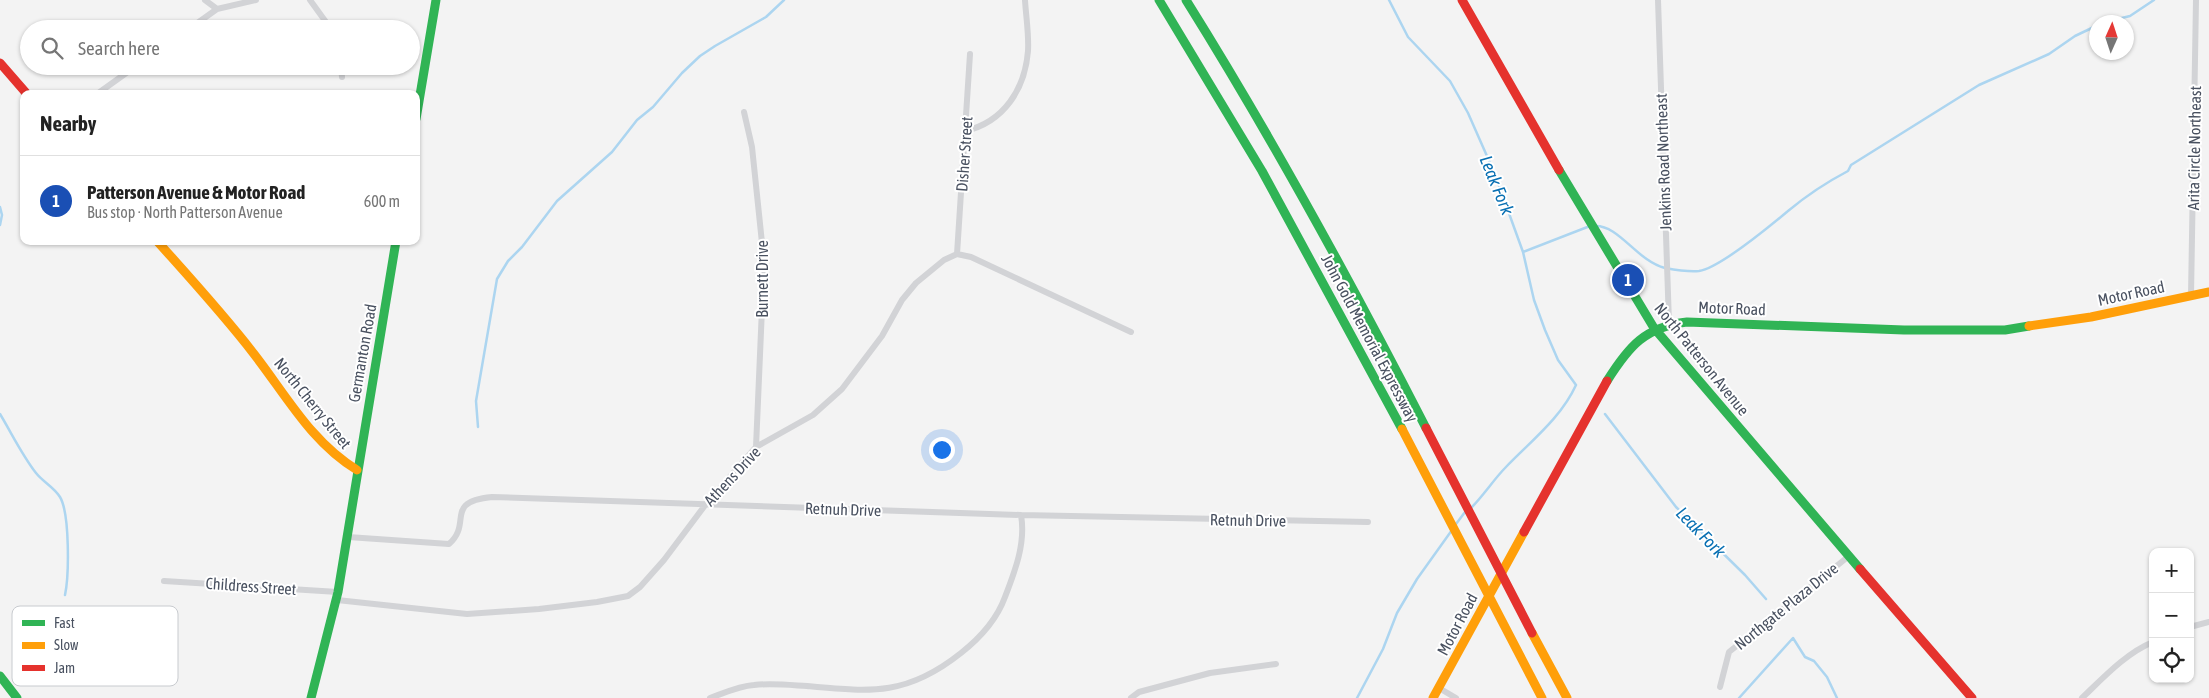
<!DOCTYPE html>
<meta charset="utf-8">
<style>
body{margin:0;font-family:"Asap Condensed",sans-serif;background:#f2f2f2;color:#222}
.controls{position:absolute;right:15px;bottom:15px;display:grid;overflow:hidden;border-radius:10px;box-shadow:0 1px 4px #0004}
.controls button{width:45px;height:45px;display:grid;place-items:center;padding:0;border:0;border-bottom:1px solid #e0e0e0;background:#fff;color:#222;font:25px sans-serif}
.compass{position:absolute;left:2089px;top:15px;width:45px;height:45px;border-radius:50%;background:#fff;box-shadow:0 1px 4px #0004;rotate:3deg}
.you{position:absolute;left:941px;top:449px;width:18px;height:18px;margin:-12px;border:4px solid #fff;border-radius:50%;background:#1a73e8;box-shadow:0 0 0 8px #1a73e833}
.badge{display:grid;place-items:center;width:32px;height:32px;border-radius:50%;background:#1a73e8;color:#fff;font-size:16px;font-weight:700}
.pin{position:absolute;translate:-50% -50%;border:2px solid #fff;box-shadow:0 1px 5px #0006}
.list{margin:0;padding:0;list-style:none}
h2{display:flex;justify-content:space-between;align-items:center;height:65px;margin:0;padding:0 20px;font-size:21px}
h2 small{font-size:16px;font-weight:400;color:#767676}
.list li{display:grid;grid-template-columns:32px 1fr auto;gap:15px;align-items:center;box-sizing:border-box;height:90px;padding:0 20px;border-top:1px solid #e0e0e0}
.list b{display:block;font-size:19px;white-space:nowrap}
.list p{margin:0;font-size:16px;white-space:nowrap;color:#767676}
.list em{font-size:16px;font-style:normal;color:#767676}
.icon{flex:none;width:28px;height:28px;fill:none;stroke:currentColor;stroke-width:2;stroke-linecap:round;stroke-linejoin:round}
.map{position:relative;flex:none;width:2209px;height:698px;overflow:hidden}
.search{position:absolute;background:#fff;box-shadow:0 1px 4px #0004;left:20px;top:20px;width:400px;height:55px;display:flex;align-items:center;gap:12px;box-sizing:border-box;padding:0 18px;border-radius:28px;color:#767676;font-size:19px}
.panel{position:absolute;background:#fff;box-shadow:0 1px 4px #0004;left:20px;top:90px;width:400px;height:155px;border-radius:10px}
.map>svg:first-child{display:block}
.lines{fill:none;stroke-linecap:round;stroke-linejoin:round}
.stream{stroke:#acd5f0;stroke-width:2.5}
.street{stroke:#d2d3d6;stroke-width:6}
.fast{stroke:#30b455;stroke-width:9}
.slow{stroke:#ff9f0a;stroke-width:9}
.jam{stroke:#e5322d;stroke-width:9}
.labels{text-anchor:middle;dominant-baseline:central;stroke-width:4;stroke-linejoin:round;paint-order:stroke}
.street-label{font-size:16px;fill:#495160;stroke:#fff}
.water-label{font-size:18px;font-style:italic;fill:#0970b3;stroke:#fff}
.key{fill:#fff;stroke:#c8cbcf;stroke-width:1}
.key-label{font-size:14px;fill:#495160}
</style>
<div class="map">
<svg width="2209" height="698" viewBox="0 0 2209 698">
<rect width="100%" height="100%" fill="#f3f3f3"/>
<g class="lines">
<path class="stream" d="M1389 0 1408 37 1450 81 1468 113 1494 172 1523 252 1534 300 1545 330 1558 360 1576 385C1561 418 1531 441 1506 467 1494 479 1484 495 1471 508
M2105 22 2130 16 2154 0
M0 207 2 215 0 225
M1595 226C1619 225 1637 261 1665 268 1676 270 1688 272 1699 271 1720 268 1770 226 1788 211 1806 196 1827 182 1848 171L1851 165 1979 85 2049 54 2075 36 2096 26
M1523 252 1590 226
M0 414C12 434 22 455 36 473 43 482 54 487 60 497 70 514 69 576 65 595
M1605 414 1676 507 1745 575 1766 599
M478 427 476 401 497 279 508 261 522 247 557 201 612 152 637 120 653 107 682 73 700 56 715 46 766 17 784 0
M1456 524 1465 512
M1357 698 1383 649 1397 613 1417 579 1452 530
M1739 698 1793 638 1805 657 1814 661 1827 677 1837 698"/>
<path class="street" d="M205 0 217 9
M310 0 331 29
M1658 0 1669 323
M189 29 217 9 256 0
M341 66 342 77
M97 94 136 66
M744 112 752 147 764 262 756 447
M965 131C1004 122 1025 89 1028 51 1029 34 1026 17 1025 0
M957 254 970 54
M2191 296 2196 0
M348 537 449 544C473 523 443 502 492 497L1021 515 1368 522
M164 581 338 592
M337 600 467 614 539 609 597 602 628 596 640 587 664 560 706 504 756 447 813 415 842 389 882 336 902 300 916 283 944 260 957 254 971 257 1131 332
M2190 627 2209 622
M1720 687 1729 652 1849 556
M1439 688 1456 698
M710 698C724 693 739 686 754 685 771 683 790 685 807 686 872 692 907 696 961 653 980 638 997 619 1005 597 1015 571 1026 543 1021 515
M1131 698 1139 692 1210 673 1276 664
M2082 698C2103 678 2126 653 2153 642"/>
<path class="fast" d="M1159 0 1262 171 1402 429
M1186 0C1273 139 1351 282 1426 428
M416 119 436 0
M1559 170 1654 328 1860 569
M1607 381C1629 346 1645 327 1687 322L1904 330H2005L2029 326
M0 676 17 698
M311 698 338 592 396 241"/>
<path class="slow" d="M157 241C190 278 224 315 254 354 286 395 311 442 357 470
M2029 326 2091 317 2209 292
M1402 429 1542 698
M1532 633 1567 698
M1433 698 1524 532"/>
<path class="jam" d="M1462 0 1559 170
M0 63 27 94
M1426 428 1532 633
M1524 532 1607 381
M1860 569 1972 698"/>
</g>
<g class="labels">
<g class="street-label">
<text transform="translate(2194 148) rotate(-89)">Arita Circle Northeast</text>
<text transform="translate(964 154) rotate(-86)">Disher Street</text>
<text transform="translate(1663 162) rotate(-92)">Jenkins Road Northeast</text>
<text transform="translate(762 279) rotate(-90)">Burnett Drive</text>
<text transform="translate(2131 293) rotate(-12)">Motor Road</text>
<text transform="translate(1732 308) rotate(2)">Motor Road</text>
<text transform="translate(1370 338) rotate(62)">John Gold Memorial Expressway</text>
<text transform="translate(362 353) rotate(-80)">Germanton Road</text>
<text transform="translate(1702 359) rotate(51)">North Patterson Avenue</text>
<text transform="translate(313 403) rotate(51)">North Cherry Street</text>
<text transform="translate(732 476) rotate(-47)">Athens Drive</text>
<text transform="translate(843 509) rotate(2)">Retnuh Drive</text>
<text transform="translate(1248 520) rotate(1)">Retnuh Drive</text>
<text transform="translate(251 586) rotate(4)">Childress Street</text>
<text transform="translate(1786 606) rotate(-39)">Northgate Plaza Drive</text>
<text transform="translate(1457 624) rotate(-62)">Motor Road</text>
</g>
<g class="water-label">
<text transform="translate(1497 185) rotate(68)">Leak Fork</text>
<text transform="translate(1701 532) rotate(46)">Leak Fork</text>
</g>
</g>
<rect x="12" y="606" width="166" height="80" rx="8" class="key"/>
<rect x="22" y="620" width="23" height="6" fill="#30b455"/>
<rect x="22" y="642" width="23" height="7" fill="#ff9f0a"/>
<rect x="22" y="665" width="23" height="6" fill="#e5322d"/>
<g class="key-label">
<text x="54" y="628">Fast</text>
<text x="54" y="650">Slow</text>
<text x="54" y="673">Jam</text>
</g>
</svg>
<div class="controls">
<button>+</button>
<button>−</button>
<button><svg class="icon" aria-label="locate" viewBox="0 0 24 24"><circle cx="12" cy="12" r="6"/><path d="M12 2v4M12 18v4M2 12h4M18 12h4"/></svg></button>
</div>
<svg class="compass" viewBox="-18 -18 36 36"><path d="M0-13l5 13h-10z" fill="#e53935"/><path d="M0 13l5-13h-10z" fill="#767676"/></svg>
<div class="you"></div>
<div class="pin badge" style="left:1628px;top:280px;background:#1a4fb4">1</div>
<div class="search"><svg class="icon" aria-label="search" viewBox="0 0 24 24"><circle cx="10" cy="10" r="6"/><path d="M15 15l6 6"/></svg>Search here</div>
<section class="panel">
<h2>Nearby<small></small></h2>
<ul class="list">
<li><span class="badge" style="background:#1a4fb4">1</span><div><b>Patterson Avenue &amp; Motor Road</b><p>Bus stop · North Patterson Avenue</p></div><em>600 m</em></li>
</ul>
</section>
</div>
